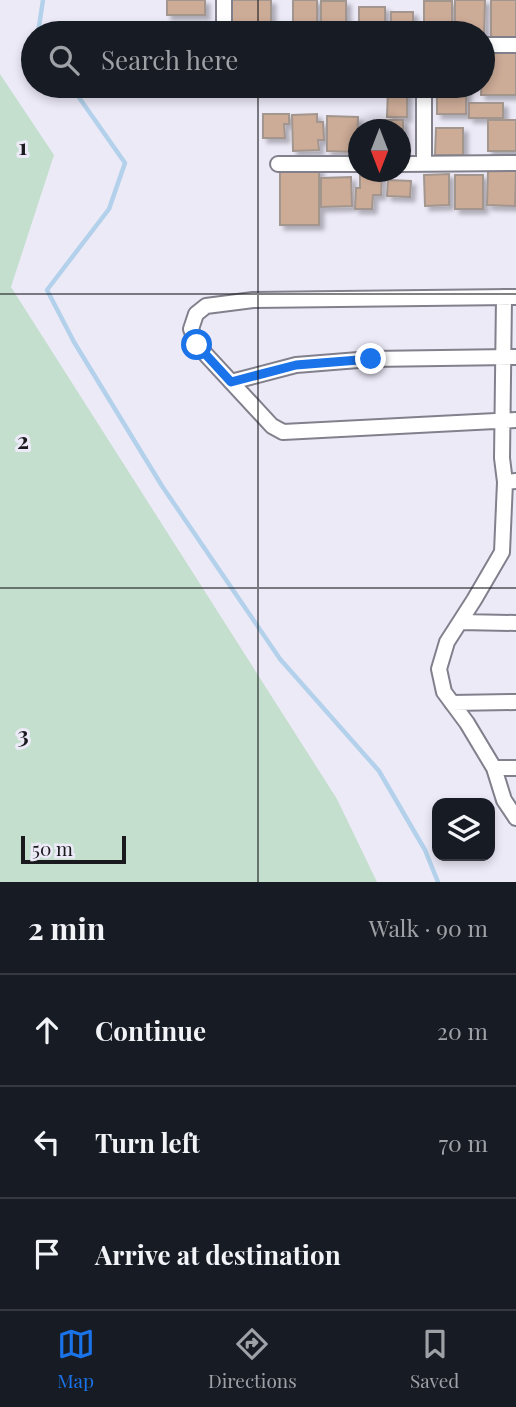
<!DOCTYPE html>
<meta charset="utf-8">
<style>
body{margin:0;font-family:"Playfair Display",serif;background:#20242c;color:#f1f3f6}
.controls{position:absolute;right:21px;bottom:21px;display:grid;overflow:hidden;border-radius:14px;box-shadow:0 4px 10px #0003}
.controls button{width:63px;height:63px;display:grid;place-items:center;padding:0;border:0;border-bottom:2px solid #363941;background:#171b24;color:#f1f3f6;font:35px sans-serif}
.compass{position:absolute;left:348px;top:119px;width:63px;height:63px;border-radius:50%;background:#171b24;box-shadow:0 4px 10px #0003;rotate:180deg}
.scale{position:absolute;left:21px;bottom:18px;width:105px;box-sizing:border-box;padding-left:7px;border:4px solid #1a191e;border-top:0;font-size:19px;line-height:24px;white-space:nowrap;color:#1a191e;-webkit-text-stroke:5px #edeaf8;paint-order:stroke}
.stop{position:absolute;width:21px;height:21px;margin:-16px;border:5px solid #1a73e8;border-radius:50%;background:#fff}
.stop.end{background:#1a73e8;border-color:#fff;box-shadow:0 2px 7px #0008}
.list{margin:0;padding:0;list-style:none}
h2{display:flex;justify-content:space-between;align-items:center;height:91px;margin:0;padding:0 28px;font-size:30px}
h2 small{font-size:23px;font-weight:400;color:#9ea1a6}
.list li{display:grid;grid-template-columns:46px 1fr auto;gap:21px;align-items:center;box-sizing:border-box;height:112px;padding:0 28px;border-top:2px solid #363941}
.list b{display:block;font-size:26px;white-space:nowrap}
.list em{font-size:23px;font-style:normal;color:#9ea1a6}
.icon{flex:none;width:38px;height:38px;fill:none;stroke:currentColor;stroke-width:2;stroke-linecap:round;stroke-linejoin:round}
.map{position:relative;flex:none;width:516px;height:882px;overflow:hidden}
.search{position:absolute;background:#171b24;box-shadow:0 4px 10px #0003;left:21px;right:21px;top:21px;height:77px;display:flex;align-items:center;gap:18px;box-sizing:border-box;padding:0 24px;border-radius:38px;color:#9ea1a6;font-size:26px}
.sheet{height:427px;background:#171b24}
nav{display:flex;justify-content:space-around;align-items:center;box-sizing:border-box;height:98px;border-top:2px solid #363941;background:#171b24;font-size:19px;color:#9ea1a6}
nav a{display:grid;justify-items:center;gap:4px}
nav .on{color:#1a73e8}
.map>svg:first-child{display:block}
.green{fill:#c5dfcf}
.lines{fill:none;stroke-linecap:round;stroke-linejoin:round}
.stream{stroke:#b3d1ea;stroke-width:4.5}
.building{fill:#ccab97;stroke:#a3968e;stroke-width:2;filter:url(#shadow)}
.minor-casing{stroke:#82808c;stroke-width:18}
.minor{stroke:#fff;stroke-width:14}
.route{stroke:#1a73e8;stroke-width:9}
.grid{fill:none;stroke:#1a191e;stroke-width:2;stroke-opacity:0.55}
.grid-label{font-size:23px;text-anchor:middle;font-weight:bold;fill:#1a191e;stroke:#edeaf8;stroke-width:6;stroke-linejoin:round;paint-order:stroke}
</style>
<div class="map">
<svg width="516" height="882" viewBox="0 0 516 882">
<defs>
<filter id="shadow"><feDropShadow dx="4.5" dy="4.5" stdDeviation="2" flood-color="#0004"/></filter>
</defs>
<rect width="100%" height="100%" fill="#edeaf8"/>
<path class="green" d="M0 74 54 155 11 287 337 799 377 882H0Z"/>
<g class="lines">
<path class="stream" d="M38 33 43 0
M71 86 125 163 109 209 47 290 74 342 162 486 280 659 379 771 425 850 438 882"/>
</g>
<path class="building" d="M167 0H205V15H167Z
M230 0H271V29H230Z
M293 0H317V32H293Z
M455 0H485L484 36H483V33H455Z
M491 0H516V37H491Z
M321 1H346V31H321Z
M424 1H452V33H424Z
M359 7H385V33H359Z
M391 12H413V31H391Z
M483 52H516V95H481Z
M388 89 407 90V117H387Z
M437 89H466V114H437Z
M469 103H503V118H469Z
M263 114H289V124H284L285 138H263Z
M317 114V122H323L324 140H318L319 150 293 151 292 115Z
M327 116 358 117 357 152 327 151Z
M377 120H403L404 151H400V130H377Z
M488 120H516V151H488Z
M436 128H463V155H435Z
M319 168V225H280V169Z
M488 170 516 171 515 206 487 205Z
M360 172 382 173 381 195H373L372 209H355L356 188H360Z
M449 174V205L425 206 424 175Z
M455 175H483V209H455Z
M351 177 352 206 321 207V178Z
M388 180 411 181 410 197 387 196Z"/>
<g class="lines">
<g class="minor-casing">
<path id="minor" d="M224 0V33
M483 45H516
M424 86V164
M278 164H358
M400 164 516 163
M504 297 502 458 505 482 516 481
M516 297 253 300 206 306 196 314 191 329 197 345 272 426 283 432 516 420
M231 382 296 365 371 359 516 357
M505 482 502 552 474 600 447 642 439 669 444 692 467 723 494 768 504 800 516 818
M460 622 516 623
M452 703 516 702
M494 768H516"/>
</g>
<use href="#minor" class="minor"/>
</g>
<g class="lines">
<path class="route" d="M197 345 231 382 296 365 371 359"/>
</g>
<path class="grid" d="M258 0V33M258 86V882M0 294H516M0 588H516"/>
<g class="grid-label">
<text x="23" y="155">1</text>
<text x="23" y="449">2</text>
<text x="23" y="743">3</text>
</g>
</svg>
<div class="controls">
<button><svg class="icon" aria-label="layers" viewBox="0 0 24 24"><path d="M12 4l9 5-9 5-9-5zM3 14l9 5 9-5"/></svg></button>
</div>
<svg class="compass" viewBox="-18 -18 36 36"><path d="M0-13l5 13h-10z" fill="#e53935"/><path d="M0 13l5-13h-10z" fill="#9ea1a6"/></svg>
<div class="scale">50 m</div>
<div class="stop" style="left:197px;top:345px"></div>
<div class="stop end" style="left:371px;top:359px"></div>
<div class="search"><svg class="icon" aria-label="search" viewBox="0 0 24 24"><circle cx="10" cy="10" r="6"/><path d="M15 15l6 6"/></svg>Search here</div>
</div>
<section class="sheet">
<h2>2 min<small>Walk · 90 m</small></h2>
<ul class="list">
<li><svg class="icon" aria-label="ahead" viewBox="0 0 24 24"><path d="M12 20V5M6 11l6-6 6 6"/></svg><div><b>Continue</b></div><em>20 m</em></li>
<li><svg class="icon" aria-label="left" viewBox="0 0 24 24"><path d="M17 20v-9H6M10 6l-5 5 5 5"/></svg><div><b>Turn left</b></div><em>70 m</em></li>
<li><svg class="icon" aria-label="arrive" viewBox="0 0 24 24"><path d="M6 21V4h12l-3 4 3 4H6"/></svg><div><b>Arrive at destination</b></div></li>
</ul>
</section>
<nav>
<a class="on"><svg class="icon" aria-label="map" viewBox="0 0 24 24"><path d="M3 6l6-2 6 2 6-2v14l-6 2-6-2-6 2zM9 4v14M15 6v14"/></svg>Map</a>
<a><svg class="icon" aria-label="directions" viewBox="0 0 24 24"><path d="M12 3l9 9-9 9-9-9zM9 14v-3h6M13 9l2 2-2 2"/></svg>Directions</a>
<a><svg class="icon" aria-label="saved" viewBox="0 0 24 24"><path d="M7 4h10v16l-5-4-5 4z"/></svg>Saved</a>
</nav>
